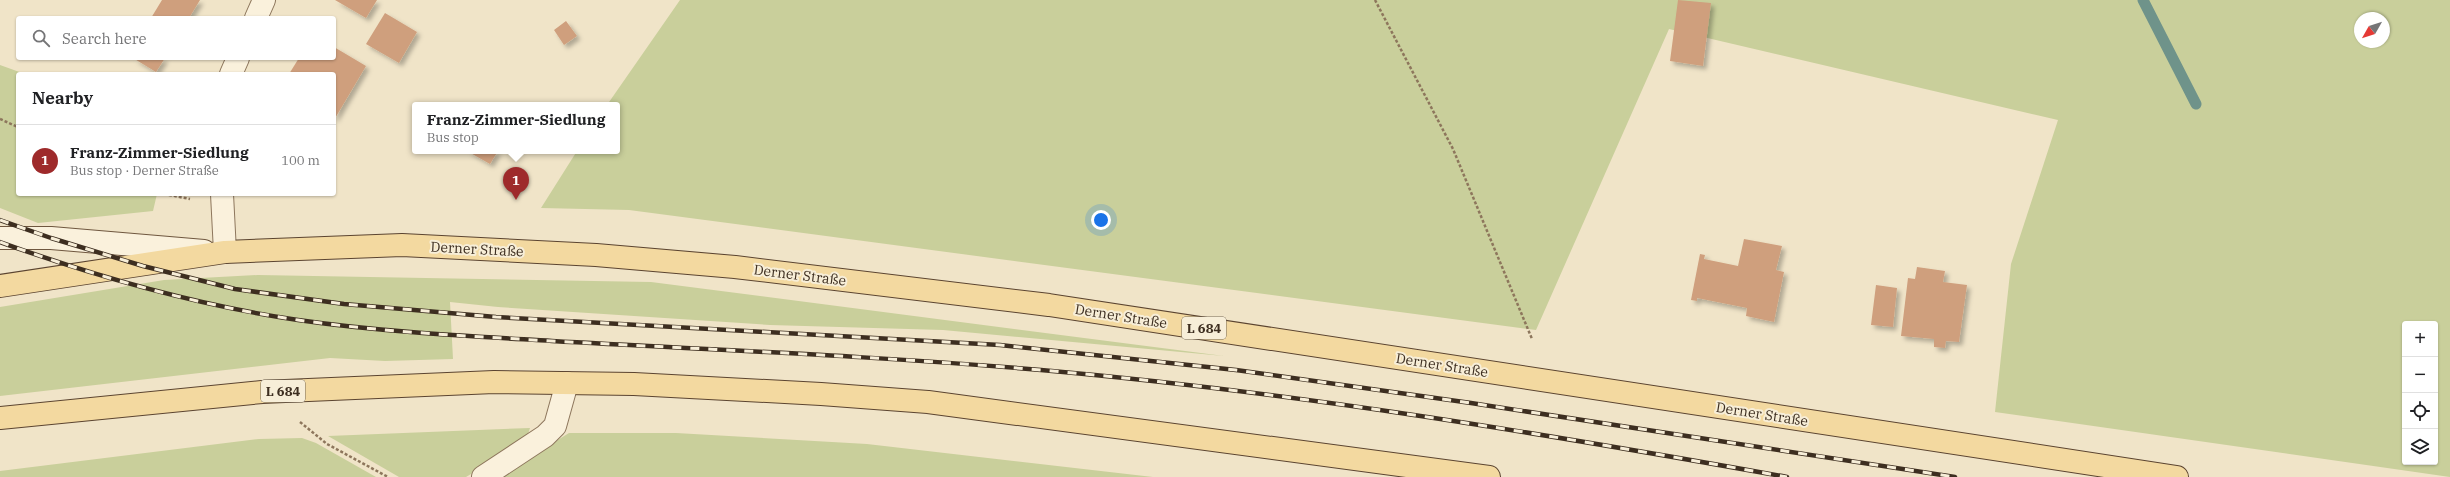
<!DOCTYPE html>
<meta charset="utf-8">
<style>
body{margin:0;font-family:"IBM Plex Serif",serif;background:#f2f2f2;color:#202124}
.controls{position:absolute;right:12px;bottom:12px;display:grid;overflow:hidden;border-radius:4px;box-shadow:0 1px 3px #0004}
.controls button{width:36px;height:36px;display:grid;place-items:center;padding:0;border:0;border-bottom:1px solid #e0e0e0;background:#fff;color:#202124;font:20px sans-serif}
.compass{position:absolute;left:2354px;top:12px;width:36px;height:36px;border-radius:50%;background:#fff;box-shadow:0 1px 3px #0004;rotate:231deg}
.you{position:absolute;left:1101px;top:220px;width:14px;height:14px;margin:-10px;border:3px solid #fff;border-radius:50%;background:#1a73e8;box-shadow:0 0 0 6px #1a73e833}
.badge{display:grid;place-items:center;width:26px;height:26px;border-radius:50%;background:#9e2a2b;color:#fff;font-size:13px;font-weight:700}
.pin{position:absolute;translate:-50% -33px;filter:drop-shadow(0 1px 2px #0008)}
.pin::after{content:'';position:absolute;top:21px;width:14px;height:12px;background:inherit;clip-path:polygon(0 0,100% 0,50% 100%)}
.popup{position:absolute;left:412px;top:102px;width:208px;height:52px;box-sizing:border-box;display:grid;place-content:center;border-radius:4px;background:#fff;filter:drop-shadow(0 1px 3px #0005);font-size:13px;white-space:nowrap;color:#757577}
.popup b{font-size:15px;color:#202124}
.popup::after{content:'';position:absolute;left:50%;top:100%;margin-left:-8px;border:8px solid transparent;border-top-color:#fff}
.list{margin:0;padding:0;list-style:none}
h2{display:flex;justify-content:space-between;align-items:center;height:52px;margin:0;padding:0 16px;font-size:17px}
h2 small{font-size:13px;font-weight:400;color:#757577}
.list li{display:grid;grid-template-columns:26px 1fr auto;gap:12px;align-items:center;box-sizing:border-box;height:72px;padding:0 16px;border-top:1px solid #e0e0e0}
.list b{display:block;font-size:15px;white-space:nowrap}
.list p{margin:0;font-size:13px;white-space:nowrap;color:#757577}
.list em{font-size:13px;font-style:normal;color:#757577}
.icon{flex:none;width:22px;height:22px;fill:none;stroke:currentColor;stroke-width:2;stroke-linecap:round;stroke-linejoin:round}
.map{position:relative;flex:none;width:2450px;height:477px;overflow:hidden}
.search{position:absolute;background:#fff;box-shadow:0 1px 3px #0004;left:16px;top:16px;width:320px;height:44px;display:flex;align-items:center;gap:10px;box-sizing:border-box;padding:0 14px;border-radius:4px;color:#757577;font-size:15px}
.panel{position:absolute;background:#fff;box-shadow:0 1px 3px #0004;left:16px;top:72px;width:320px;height:124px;border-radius:4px}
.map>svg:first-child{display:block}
.green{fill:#c9cf9b;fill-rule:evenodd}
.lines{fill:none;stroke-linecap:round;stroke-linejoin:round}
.stream{stroke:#6f938a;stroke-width:11}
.building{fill:#cf9f7d;filter:url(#shadow)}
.lane-casing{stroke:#8d765c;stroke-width:24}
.street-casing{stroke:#8d765c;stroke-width:24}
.secondary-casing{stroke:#6f573f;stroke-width:24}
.primary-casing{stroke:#5b4430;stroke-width:24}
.path{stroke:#8d765c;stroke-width:2.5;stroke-dasharray:3 2;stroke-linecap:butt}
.lane{stroke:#faf1dc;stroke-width:22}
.street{stroke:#faf1dc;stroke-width:22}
.secondary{stroke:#faf1dc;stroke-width:22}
.primary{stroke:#f3d9a0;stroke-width:22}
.rail-casing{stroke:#3d2e20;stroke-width:4.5}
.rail{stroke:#f7eed8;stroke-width:3;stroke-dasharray:9;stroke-linecap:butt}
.labels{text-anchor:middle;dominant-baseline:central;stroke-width:4;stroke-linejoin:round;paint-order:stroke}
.shield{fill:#f7eed8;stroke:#756857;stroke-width:1}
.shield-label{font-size:13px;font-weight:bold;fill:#3d2e20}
.street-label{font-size:14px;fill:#3d2e20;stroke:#f7eed8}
</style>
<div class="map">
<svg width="2450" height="477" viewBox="0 0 2450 477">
<defs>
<filter id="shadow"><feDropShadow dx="3.5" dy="3.5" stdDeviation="2" flood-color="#0004"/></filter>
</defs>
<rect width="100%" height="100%" fill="#f0e4c8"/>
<path class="green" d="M680 0H2450V477L1995 412 2011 264 2058 120 1669 29 1536 330 629 210 541 208 577 151H617V105H607ZM2360 18H2384V42H2360ZM2405 324H2435V462H2405Z
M0 65 25 74H18V194H157L153 211 38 223 0 208Z
M258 275 651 282 1224 356 943 330 770 325 498 307 450 302 453 359 385 361 330 358 0 396V307L164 280Z
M530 428 527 437 519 445 466 477H399L328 436Z
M569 433H676L867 444 1153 477H498Z
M302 438 316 443 376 477H0V471L259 439Z"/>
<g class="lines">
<path class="stream" d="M2143 0 2196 104"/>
</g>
<path class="building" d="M162 0H200L189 18H151Z
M335 0H377L366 18Z
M1678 0 1711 3 1703 66 1670 61Z
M385 13 417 32 399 63 366 44Z
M566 21 577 36 564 45 554 30Z
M334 47 366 66 334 120V74H289L299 58H334Z
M133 58H165L156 72Z
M467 151H498L490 164Z
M1744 239 1782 246 1776 270 1784 272 1774 322 1746 316 1747 308 1697 298V301L1691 300 1700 254 1705 255 1704 259 1738 266Z
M1917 267 1945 271 1943 282 1967 285 1959 342 1946 341 1945 348 1934 347V339L1901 336 1908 278 1915 279Z
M1876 285 1897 288 1893 327 1871 325Z"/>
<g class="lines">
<g class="lane-casing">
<path id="lane" d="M483 477 545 436 555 426 567 383"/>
</g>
<g class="street-casing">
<path id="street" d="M256 18 264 0
M231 74 238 58
M222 194 225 252"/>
</g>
<g class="secondary-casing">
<path id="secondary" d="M0 238H51L204 251"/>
</g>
<g class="primary-casing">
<path id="primary" d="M0 286 225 252 402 245 596 255 735 267 1049 305 2177 477
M0 418 262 392 494 382 634 384 821 394 928 402 1489 477"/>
</g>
<path class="path" d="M1375 0 1453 149 1532 339
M0 119 18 127
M164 194 190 199
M300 422 327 444 388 477"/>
<use href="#lane" class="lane"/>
<use href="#street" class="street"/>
<use href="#secondary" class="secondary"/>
<use href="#primary" class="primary"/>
<g class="rail-casing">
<path id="rail" d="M0 220 51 238 143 266 235 289 344 304 496 317 1000 345 1236 370 1471 403 1955 477
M0 242C97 277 196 305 298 320 382 332 467 336 552 341 715 350 878 356 1041 370 1292 392 1540 433 1787 477"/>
</g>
<use href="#rail" class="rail"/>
</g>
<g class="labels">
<g class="shield">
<rect x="1182" y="317" width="44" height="22" rx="3"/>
<rect x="261" y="380" width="44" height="22" rx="3"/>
</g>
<g class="shield-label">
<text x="1204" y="328">L 684</text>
<text x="283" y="391">L 684</text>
</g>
<g class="street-label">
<text transform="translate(477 249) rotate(3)">Derner Straße</text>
<text transform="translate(800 275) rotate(7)">Derner Straße</text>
<text transform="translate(1121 316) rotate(9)">Derner Straße</text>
<text transform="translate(1442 365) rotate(9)">Derner Straße</text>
<text transform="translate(1762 414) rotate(9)">Derner Straße</text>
</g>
</g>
</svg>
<div class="controls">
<button>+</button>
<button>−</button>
<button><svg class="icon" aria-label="locate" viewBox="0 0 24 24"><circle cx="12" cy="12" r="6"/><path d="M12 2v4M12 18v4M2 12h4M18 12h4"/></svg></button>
<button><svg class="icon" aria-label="layers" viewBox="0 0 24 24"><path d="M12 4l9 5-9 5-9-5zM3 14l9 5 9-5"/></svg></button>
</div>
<svg class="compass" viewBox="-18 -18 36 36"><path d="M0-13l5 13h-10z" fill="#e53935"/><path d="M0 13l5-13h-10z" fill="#757577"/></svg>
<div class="you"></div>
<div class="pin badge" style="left:516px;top:200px">1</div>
<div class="popup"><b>Franz-Zimmer-Siedlung</b>Bus stop</div>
<div class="search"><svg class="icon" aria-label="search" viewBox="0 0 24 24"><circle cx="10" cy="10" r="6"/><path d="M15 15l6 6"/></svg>Search here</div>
<section class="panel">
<h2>Nearby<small></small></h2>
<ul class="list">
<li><span class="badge">1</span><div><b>Franz-Zimmer-Siedlung</b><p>Bus stop · Derner Straße</p></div><em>100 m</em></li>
</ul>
</section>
</div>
